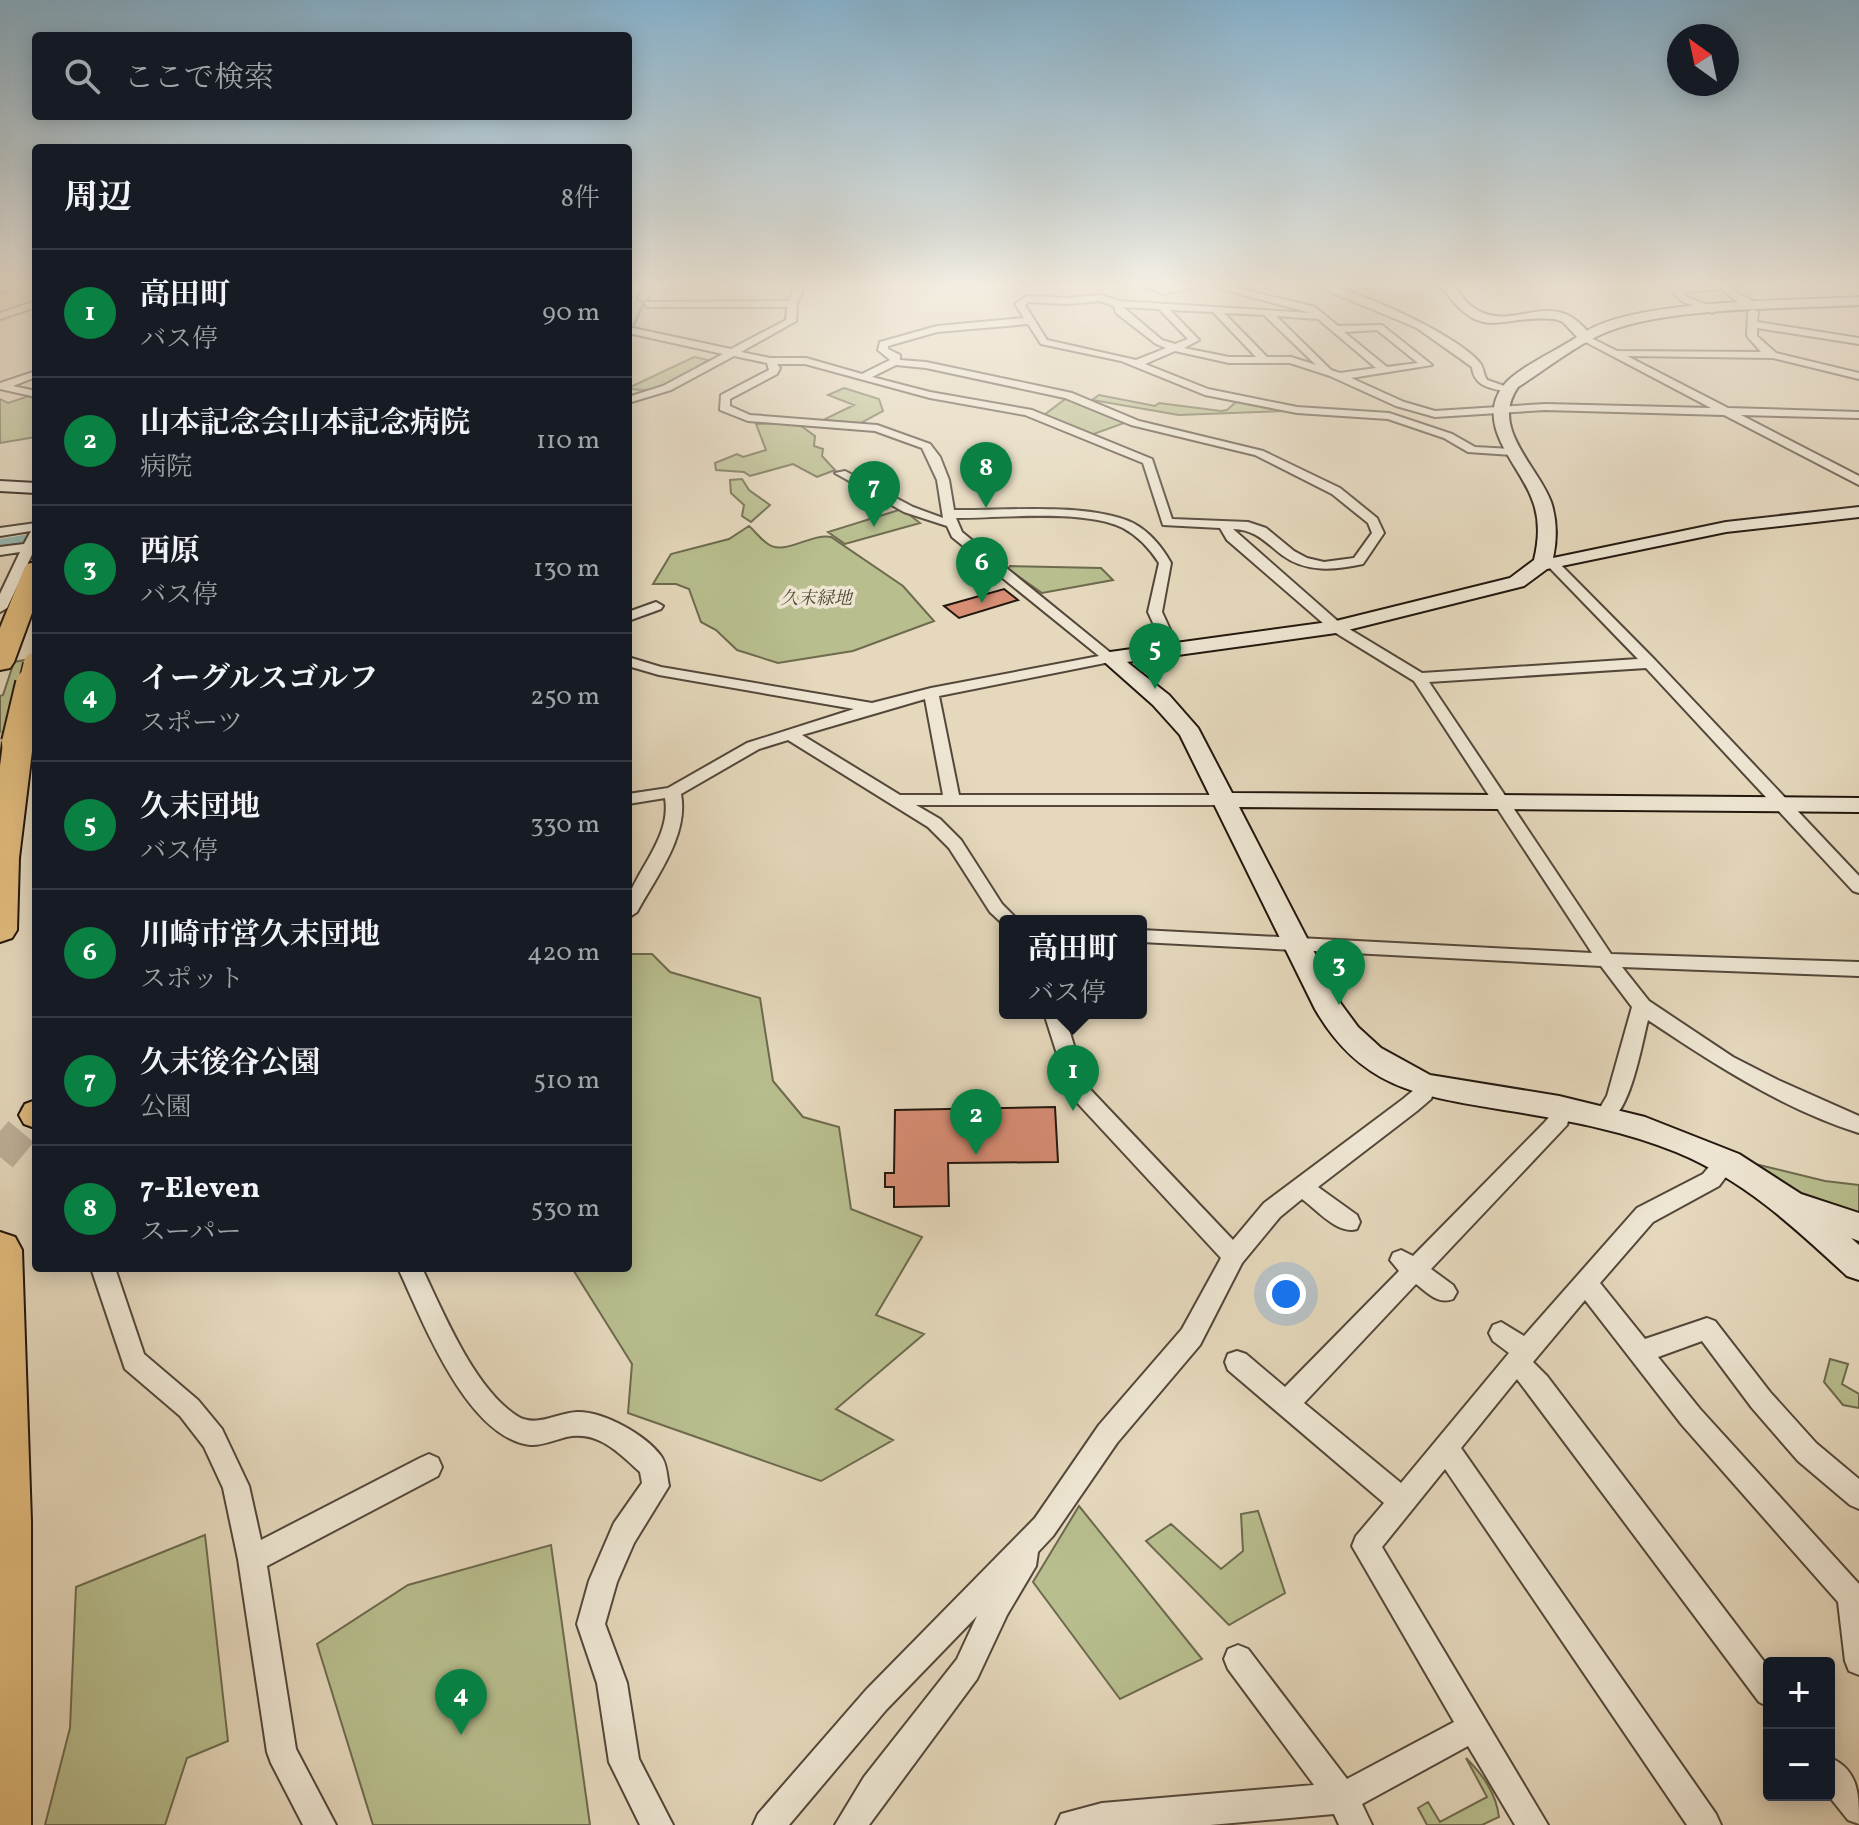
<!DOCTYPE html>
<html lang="ja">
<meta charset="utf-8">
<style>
body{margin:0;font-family:Vollkorn,"Noto Serif JP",serif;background:#20242c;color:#f1f3f6}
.controls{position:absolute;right:24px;bottom:24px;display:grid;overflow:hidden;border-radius:8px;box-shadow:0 4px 20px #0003}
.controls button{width:72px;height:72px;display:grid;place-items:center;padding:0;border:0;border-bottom:2px solid #363941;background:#171b24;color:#f1f3f6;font:40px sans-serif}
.compass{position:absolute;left:1667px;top:24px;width:72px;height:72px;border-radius:50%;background:#171b24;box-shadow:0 4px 20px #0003;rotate:327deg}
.you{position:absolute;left:1286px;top:1294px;width:28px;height:28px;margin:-20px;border:6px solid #fff;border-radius:50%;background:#1a73e8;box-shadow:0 0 0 12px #1a73e833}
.badge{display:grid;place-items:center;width:52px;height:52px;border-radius:50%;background:#0b8043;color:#fff;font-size:26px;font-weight:700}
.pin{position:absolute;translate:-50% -66px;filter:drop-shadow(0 2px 4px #0008)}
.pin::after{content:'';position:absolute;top:42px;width:28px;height:24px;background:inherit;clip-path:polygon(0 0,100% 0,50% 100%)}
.popup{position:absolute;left:999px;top:915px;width:148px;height:104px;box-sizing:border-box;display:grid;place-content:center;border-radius:8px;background:#171b24;filter:drop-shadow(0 2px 6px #0005);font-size:26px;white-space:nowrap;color:#9ea1a6}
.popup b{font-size:30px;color:#f1f3f6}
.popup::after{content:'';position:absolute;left:50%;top:100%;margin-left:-16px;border:16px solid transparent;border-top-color:#171b24}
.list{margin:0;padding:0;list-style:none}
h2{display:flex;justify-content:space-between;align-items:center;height:104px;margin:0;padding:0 32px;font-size:34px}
h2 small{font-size:26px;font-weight:400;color:#9ea1a6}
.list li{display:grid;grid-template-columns:52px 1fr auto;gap:24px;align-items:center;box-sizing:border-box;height:128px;padding:0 32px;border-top:2px solid #363941}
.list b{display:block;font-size:30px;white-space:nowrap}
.list p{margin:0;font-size:26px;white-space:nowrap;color:#9ea1a6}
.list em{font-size:26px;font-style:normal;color:#9ea1a6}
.icon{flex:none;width:44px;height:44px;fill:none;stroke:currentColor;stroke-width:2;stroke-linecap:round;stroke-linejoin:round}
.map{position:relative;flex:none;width:1859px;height:1825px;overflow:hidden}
.search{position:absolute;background:#171b24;box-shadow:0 4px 20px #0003;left:32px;top:32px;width:600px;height:88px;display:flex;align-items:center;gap:20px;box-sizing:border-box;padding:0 28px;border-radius:8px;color:#9ea1a6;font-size:30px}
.panel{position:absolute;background:#171b24;box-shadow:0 4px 20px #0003;left:32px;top:144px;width:600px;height:1128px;border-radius:8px}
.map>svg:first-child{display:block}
.green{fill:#b8be8e;stroke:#6d6a4e;stroke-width:2}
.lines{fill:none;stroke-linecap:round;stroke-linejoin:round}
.stream{stroke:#687872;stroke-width:3}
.river{fill:#96b9b5;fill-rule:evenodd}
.building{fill:#d88d75;stroke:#22170e;stroke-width:2}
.street-tunnel{stroke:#beb199;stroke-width:17;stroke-dasharray:17 8;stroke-linecap:butt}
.primary-tunnel{stroke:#beb199;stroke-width:33;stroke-dasharray:33 17;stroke-linecap:butt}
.street-casing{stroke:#53473a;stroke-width:4}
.secondary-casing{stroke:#22170e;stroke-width:4}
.primary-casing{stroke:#22170e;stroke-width:4}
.highway-casing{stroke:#22170e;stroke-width:4}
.street{fill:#eee6d3;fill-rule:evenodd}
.secondary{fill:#eee6d3;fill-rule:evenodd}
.primary{fill:#e2bc7e;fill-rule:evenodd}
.highway{fill:#e2bc7e;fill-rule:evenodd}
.highway-bridge-far1-casing{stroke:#22170e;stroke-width:28;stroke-linecap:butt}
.highway-bridge-casing{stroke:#22170e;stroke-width:36;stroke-linecap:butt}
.highway-bridge-far1{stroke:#e2bc7e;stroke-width:25}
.highway-bridge{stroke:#e2bc7e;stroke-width:32}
.labels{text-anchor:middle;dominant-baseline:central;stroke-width:7;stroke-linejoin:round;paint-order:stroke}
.far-park-label{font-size:18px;font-style:italic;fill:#4f4934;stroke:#eee6d3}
</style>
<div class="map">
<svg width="1859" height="1825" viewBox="0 0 1859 1825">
<rect width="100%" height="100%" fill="#e5d8bc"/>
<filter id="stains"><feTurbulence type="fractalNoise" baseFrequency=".0025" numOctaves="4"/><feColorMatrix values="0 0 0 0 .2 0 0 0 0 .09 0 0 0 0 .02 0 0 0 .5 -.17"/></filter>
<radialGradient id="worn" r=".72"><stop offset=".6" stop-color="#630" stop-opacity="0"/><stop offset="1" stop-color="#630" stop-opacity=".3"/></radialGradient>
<path class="green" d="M694 357 708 360C683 376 659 397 628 388Z
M844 388 879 399 883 411 861 423 823 420 854 405 828 395Z
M1099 395 1155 406 1159 403 1221 411 1227 410 1237 401 1286 411 1179 415 1092 400Z
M29 396 36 399V437L0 443V399L8 403Z
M1068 397 1127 422 1091 435 1044 415Z
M797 423 815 436 814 446 823 449 822 456 835 470 817 477 793 464 750 476 744 472 716 470 715 463 737 454 743 457 766 450 756 424Z
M742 479 749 490 770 505 751 522 742 516 744 505 731 493 730 480Z
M902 509 920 523 845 544 828 532Z
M749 526C755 531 761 540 768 544 784 556 811 533 831 537L903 586 934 621 853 651 778 663 737 650 716 630 701 622 689 589 676 584H653L671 554 729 539Z
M1010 566 1101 568 1113 580 1042 593 1008 569Z
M36 658 32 731 0 732V696L3 695 14 662Z
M628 954H652L670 972 760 998 773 1081 803 1117 839 1127 851 1209 922 1237 876 1315 924 1334 836 1409 893 1440 821 1481 628 1413 632 1364 572 1268H628Z
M1751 1163 1825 1181 1859 1185V1220L1813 1210Z
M1830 1359 1848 1364 1842 1384 1859 1394V1408L1843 1405 1824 1382Z
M1079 1506 1202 1659 1120 1699 1033 1582Z
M1258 1511 1285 1593 1229 1625 1146 1541 1171 1524 1221 1569 1243 1551 1241 1514Z
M205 1535 228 1741 187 1758 165 1825H45L70 1728 76 1587Z
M551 1545 590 1825H373L317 1644 408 1585Z
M1466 1758C1483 1775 1496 1793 1499 1817L1482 1825H1427L1418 1808 1428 1802 1440 1822 1487 1797Z"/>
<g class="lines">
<path class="stream" d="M631 331 653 283"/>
<path class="river" d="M36 533V545L0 551V539Z"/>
</g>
<path class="building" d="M1004 589 1018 600 959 618 944 606Z
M1055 1107 1058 1162 948 1163 949 1206 894 1207V1187H885V1173H894L895 1110Z"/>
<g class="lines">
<path class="street-tunnel" d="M0 740 36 743"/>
<path class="primary-tunnel" d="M0 1157 35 1115"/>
<g class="street-casing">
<path id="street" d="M15 283H28L0 293V287Z
M646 283H654L648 298 643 301 638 298Z
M789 283H797L803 290 797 304 796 321 741 352 770 358H806L862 374 890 360 878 350 880 342 937 326 1024 318 1015 304 1027 296 1067 298 1101 295 1119 301 1311 313 1206 285 1164 294 1134 283H1147L1164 288 1192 283H1217L1315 307 1338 326 1382 325 1432 365 1351 378 1404 402 1435 411 1545 404 1711 408 1582 340 1580 338 1585 335 1617 351 1761 352 1747 336 1748 312 1753 309 1758 312 1757 322 1859 338V344L1757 328V336L1776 353 1859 373V379L1773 358 1627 356 1728 408 1859 412V418L1741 415 1859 476V485L1724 415 1545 410 1435 417 1396 406 1330 376 1290 363H1229L1175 351 1145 364 1208 389 1297 407 1389 413 1452 434 1475 447 1512 449 1518 452 1512 455 1468 452 1444 438 1388 419 1297 413 1205 395 1121 361 1041 344 1028 324 937 332 888 346V349L900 355V360L926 362 1072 393 1139 421 1263 451 1340 488 1377 518 1384 533 1363 564C1335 570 1306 573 1282 555 1264 541 1256 530 1233 529L1341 624 1422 673 1638 659 1546 564 1557 561 1655 660 1859 876V893L1853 891 1646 668 1429 682 1611 954 1859 962V976L1622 967 1649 1001 1733 1057 1778 1080 1859 1116V1133C1783 1109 1714 1064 1648 1020 1642 1042 1628 1132 1598 1122L1595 1116 1607 1096 1632 1007 1601 966 1141 942V930L1592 953 1414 681 1331 630 1227 540 1220 528 1163 525 1143 463 1025 415 930 398 805 364H777L780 368 777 374 730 399V406L750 415 877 425 930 444 940 457 949 480 954 510C1003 511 1089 502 1133 523 1150 532 1162 547 1171 563L1162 612 1179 649 1172 653 1165 649 1148 612 1159 563C1150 549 1138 536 1123 528 1084 509 1000 518 956 518L962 532 1117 658 1110 662 939 696 959 795H1225L1233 800 1225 805H916L940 819 961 840 1002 904 1019 921H1005V926L990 912 949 848 928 827 788 740 759 749 681 794C689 835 656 877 637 912L628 918C628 910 627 900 630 893 643 863 671 833 665 798L628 804V794L668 788 747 743 854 709 659 675 628 666V657L661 667 872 703 931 688 1099 656 952 537 947 526 904 512 835 473 845 471 913 507 943 518 937 480 922 448 875 431 748 421 720 410 721 395 769 370 767 363 734 356 671 390 628 403V397L663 386 723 354 628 333V327L731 349 786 320 787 307H647L644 302 789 301 793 290ZM1100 301 1114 306 1116 313 1156 344 1166 348 1136 360 1047 340 1025 305 1029 302 1067 304ZM1123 307 1159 309 1188 339 1175 344 1162 340ZM1170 310 1213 312 1256 357H1229L1184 348 1199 340ZM1224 313 1264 315 1316 365 1291 357H1267ZM1276 316 1318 319 1376 368 1340 373 1331 370ZM1377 330 1418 363 1387 367 1344 332ZM896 365 926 368 1065 398 1131 425 1255 455 1332 494 1368 523 1372 533 1354 558 1324 562 1307 558 1294 551 1266 528 1248 522 1172 519 1152 459 1032 410 930 392 872 377ZM925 699 943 795H900L802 735Z
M1309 283C1345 283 1457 334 1480 363 1484 368 1483 374 1487 380L1513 389 1508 392C1491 388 1474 387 1472 367L1417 328Z
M1726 283 1734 291 1766 308C1755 312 1730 300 1723 289L1683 292 1687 297 1715 308 1717 310 1712 313 1681 301 1670 288 1675 285Z
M36 301V307L0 319V313Z
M36 371V377L13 386 36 391V397L0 389V383Z
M36 523V546L7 608 0 612V594L20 552 0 555V547L24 544 31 531 0 536V528Z
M656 602 663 606 661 609 628 621V612Z
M1044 1013H1064L1086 1085 1233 1240 1264 1203 1403 1099 1415 1089 1419 1080 1426 1078 1433 1080 1436 1086 1431 1099 1417 1111 1318 1187 1357 1215 1360 1222 1357 1229C1338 1235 1317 1210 1302 1199L1280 1217 1242 1263 1200 1345 1117 1443 1053 1536 1038 1552 1036 1566 1007 1615 977 1679 869 1825H835L864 1777 957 1659 977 1616 886 1710 789 1825H753L758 1814 866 1690 1035 1518 1099 1425 1182 1329 1221 1258 1070 1095Z
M1561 1101 1568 1103 1571 1109 1567 1125 1431 1269 1453 1285 1457 1292 1453 1299C1438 1305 1428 1293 1416 1284L1304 1403 1401 1483 1509 1353 1493 1341 1489 1333 1493 1325 1501 1322 1524 1336 1637 1208 1703 1174 1718 1156 1726 1153 1734 1156 1737 1162 1719 1186 1653 1222 1600 1283 1645 1339 1707 1318 1715 1321 1770 1392 1816 1443 1859 1479V1509L1850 1505 1798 1461 1752 1408 1702 1341 1658 1357 1700 1409 1859 1584V1675L1849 1671 1845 1661 1838 1602 1682 1425 1585 1300 1533 1362 1547 1376 1769 1668V1707L1759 1702 1517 1379 1461 1448 1716 1814 1721 1825H1687L1445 1469 1382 1547 1548 1825H1515L1468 1746 1362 1804 1372 1825H1339L1334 1814 1210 1825H1056L1061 1814 1102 1803 1314 1785 1228 1669 1224 1659 1228 1649 1238 1645 1248 1649 1347 1779 1454 1722 1352 1546 1356 1536 1384 1503 1228 1370 1225 1362 1228 1354 1237 1351 1246 1354 1285 1387 1399 1271 1390 1260 1393 1253 1401 1250 1413 1256 1544 1123 1550 1116 1554 1103Z
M91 1268H115L144 1354 198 1400 222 1429 249 1486 261 1540 420 1458 429 1454 438 1458 442 1467 438 1476 267 1566 296 1749 336 1825H303L271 1763 267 1752 238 1559 223 1488 204 1447 180 1416 125 1369Z
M398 1268H422C444 1314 474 1388 517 1416 536 1428 557 1413 577 1412 603 1411 646 1435 661 1456 667 1464 667 1477 669 1486L634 1543 617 1582 605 1624 627 1683 639 1759 673 1825H640L609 1762 597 1683 577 1624 589 1581 614 1523 642 1483 640 1472C618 1452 598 1430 566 1437 555 1440 541 1446 530 1445 466 1437 422 1319 398 1268Z
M1829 1757C1859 1770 1859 1794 1859 1824L1848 1820 1828 1795Z"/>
</g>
<g class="secondary-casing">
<path id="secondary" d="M1439 283H1452C1459 293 1466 304 1477 310 1516 332 1550 287 1587 331 1640 299 1793 301 1859 297V305C1789 309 1663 306 1602 334 1573 347 1545 370 1518 387 1489 428 1538 466 1551 502 1557 520 1557 540 1553 558L1726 522 1859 507V517L1726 532 1547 569 1524 586 1336 633 1127 662 1169 695 1198 728 1232 793 1859 798V812L1239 807 1341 1004 1358 1027 1381 1048 1430 1075 1559 1096 1645 1117 1739 1154 1801 1194 1859 1213V1241L1851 1238 1859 1245V1280L1847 1276C1794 1227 1744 1180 1676 1152 1625 1131 1570 1121 1517 1112 1429 1097 1364 1094 1315 1009L1180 735 1153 705 1100 658 1110 652 1336 621 1510 578 1534 560C1539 540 1540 518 1532 499 1520 465 1473 424 1504 385 1517 368 1558 350 1577 337L1563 322 1555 319C1495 314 1483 346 1439 283Z
M0 481 36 483V493L0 491Z"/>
</g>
<g class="primary-casing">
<path id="primary" d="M36 1100V1127L35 1128 24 1124 19 1115 25 1104Z"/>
</g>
<g class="highway-casing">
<path id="highway" d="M36 562V602L14 662 10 668 0 670V628L24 569 27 564Z
M18 734 28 737 33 743 19 858 17 930 12 938 0 942V766L3 743 8 737Z
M0 1232 15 1237 22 1250 31 1521V1825H0Z"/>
</g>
<use href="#street" class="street"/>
<use href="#secondary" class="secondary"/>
<use href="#primary" class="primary"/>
<use href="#highway" class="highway"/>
<g class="highway-bridge-far1-casing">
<path id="highway-bridge-far1" d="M31 686 36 665"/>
</g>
<g class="highway-bridge-casing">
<path id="highway-bridge" d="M18 743 32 684"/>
</g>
<use href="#highway-bridge-far1" class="highway-bridge-far1"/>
<use href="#highway-bridge" class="highway-bridge"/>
</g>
<linearGradient id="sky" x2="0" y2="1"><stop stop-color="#87b6d4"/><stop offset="0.53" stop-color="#f3ede1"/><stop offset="1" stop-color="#f3ede1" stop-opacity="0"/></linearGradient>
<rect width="1859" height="538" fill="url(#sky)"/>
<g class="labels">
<g class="far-park-label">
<text x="816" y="599">久末緑地</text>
</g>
</g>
<rect width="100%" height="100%" filter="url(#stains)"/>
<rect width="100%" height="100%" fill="url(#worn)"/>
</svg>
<div class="controls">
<button>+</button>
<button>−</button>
</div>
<svg class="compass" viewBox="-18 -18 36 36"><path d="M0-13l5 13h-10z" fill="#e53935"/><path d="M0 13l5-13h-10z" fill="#9ea1a6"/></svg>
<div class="you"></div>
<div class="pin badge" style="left:1073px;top:1111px">1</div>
<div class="popup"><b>高田町</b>バス停</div>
<div class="pin badge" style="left:976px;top:1155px">2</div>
<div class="pin badge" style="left:1339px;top:1005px">3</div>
<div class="pin badge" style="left:461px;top:1735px">4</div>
<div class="pin badge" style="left:1155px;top:689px">5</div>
<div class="pin badge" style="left:982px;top:603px">6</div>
<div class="pin badge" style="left:874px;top:527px">7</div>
<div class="pin badge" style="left:986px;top:508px">8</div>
<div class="search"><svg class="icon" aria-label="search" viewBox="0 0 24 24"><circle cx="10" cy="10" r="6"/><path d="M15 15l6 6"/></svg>ここで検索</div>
<section class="panel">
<h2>周辺<small>8件</small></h2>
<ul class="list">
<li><span class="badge">1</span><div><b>高田町</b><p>バス停</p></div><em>90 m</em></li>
<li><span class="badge">2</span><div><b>山本記念会山本記念病院</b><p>病院</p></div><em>110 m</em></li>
<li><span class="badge">3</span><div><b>西原</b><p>バス停</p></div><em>130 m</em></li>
<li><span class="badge">4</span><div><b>イーグルスゴルフ</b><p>スポーツ</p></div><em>250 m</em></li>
<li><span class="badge">5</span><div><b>久末団地</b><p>バス停</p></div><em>330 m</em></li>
<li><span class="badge">6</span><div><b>川崎市営久末団地</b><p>スポット</p></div><em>420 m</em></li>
<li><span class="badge">7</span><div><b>久末後谷公園</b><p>公園</p></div><em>510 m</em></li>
<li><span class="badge">8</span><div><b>7-Eleven</b><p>スーパー</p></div><em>530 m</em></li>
</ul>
</section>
</div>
